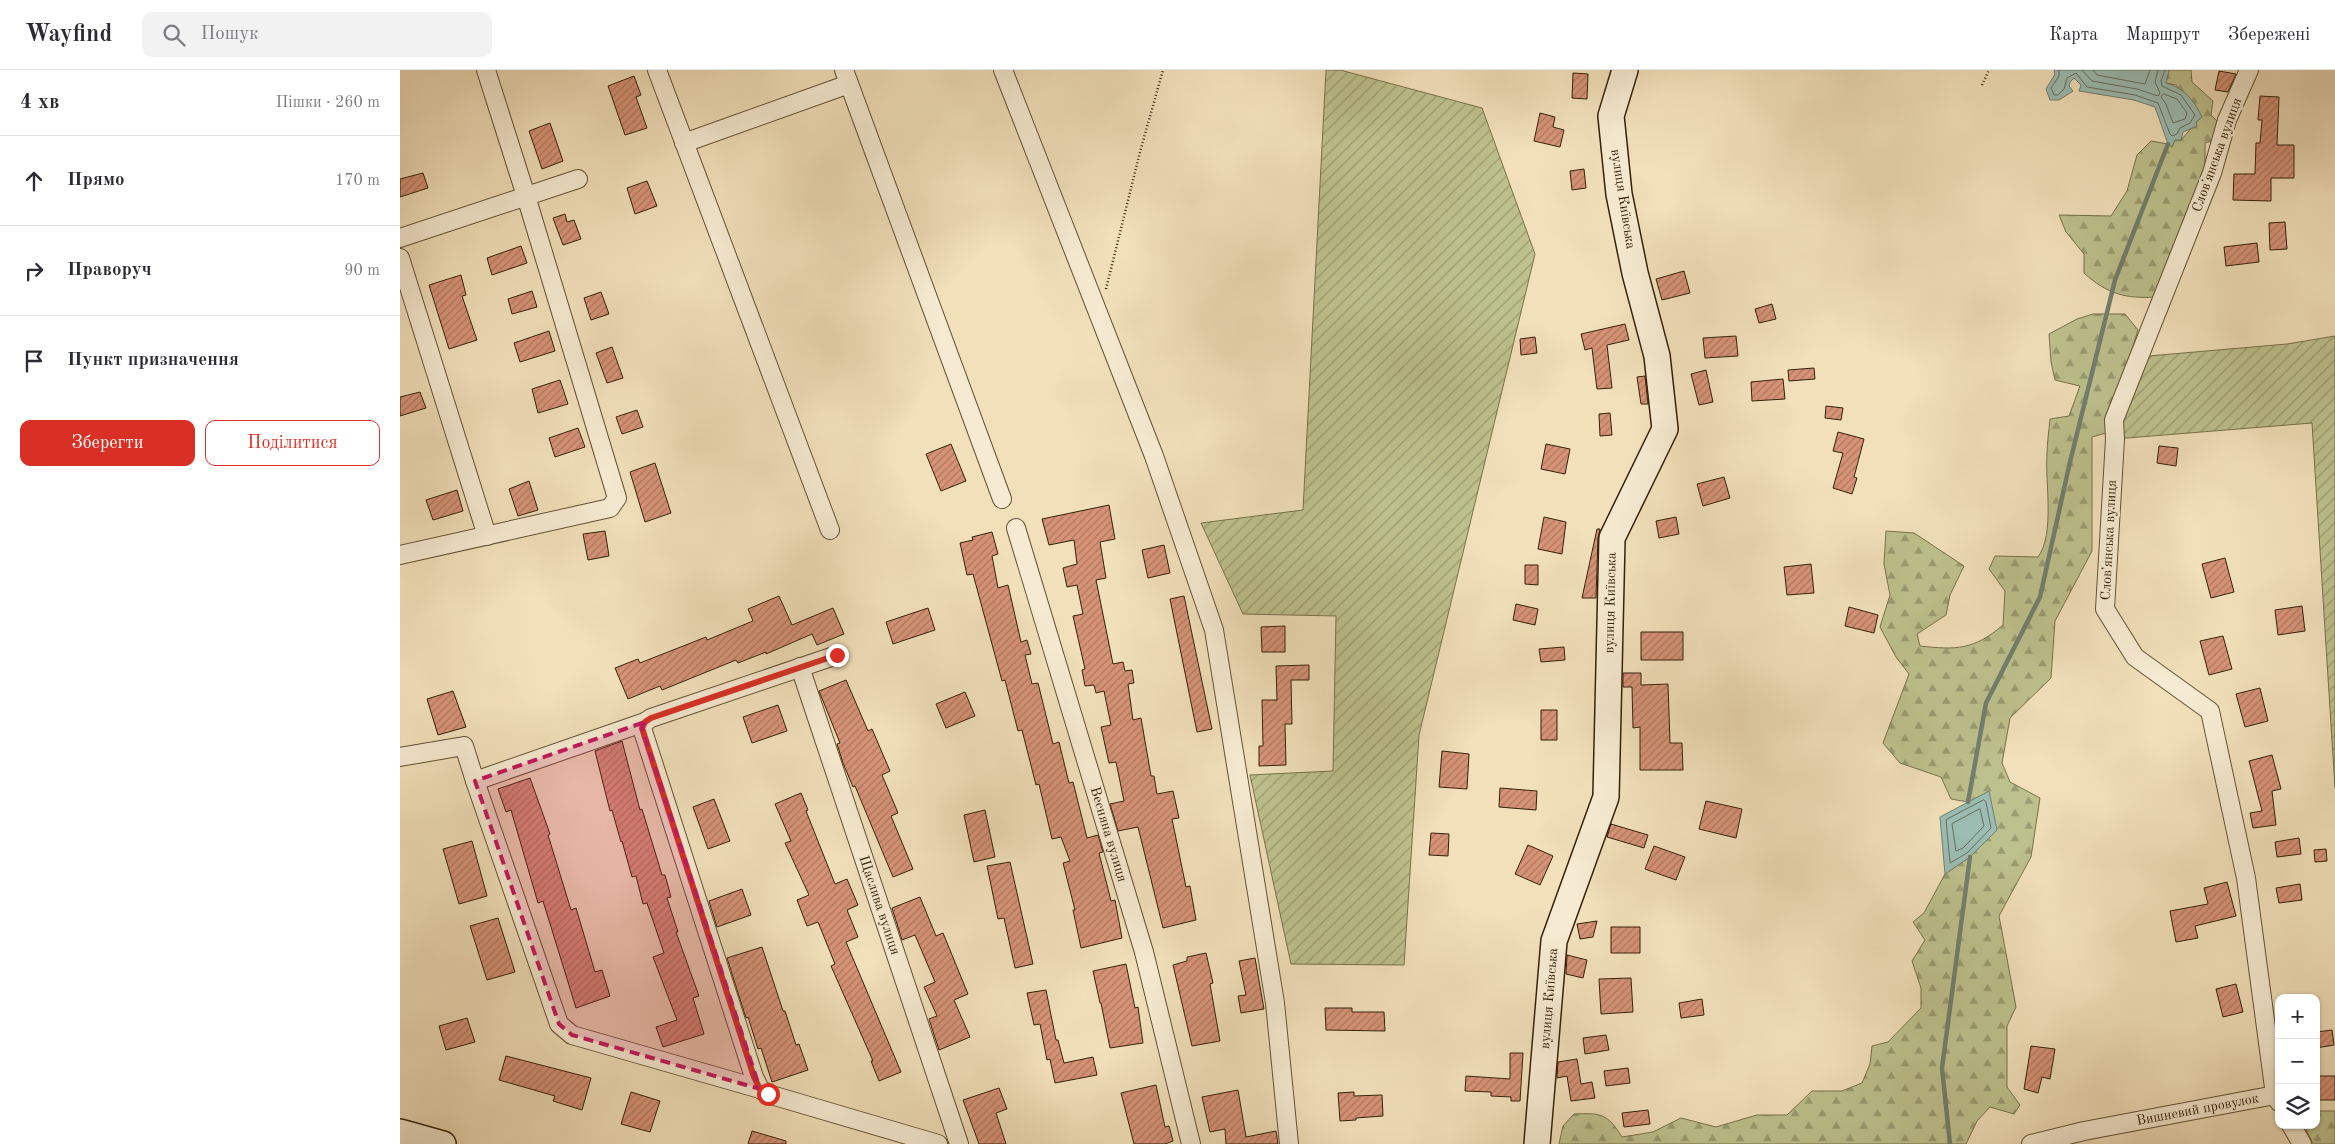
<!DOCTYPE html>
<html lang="uk">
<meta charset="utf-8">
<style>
body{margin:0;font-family:"Old Standard TT",serif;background:#f2f2f3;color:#2b2b33}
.controls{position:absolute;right:15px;bottom:15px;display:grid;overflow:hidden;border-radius:10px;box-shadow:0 1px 4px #0004}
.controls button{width:45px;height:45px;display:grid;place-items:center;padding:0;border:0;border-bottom:1px solid #e1e1e2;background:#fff;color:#2b2b33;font:25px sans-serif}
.stop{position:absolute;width:15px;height:15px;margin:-11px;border:4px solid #d93025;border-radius:50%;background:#fff}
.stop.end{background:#d93025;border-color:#fff;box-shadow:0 1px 5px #0008}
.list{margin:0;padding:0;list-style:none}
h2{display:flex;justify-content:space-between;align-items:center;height:65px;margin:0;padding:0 20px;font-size:21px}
h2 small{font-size:16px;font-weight:400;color:#7c7c81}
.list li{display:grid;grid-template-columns:32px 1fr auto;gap:15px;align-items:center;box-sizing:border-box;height:90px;padding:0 20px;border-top:1px solid #e1e1e2}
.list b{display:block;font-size:19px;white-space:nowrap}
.list em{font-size:16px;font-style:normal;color:#7c7c81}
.actions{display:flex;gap:10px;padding:15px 20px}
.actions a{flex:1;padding:11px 0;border:1px solid #d93025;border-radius:10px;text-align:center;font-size:18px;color:#d93025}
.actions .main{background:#d93025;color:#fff}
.icon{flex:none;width:28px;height:28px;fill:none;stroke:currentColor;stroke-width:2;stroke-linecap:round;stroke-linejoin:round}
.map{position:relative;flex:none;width:1935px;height:1074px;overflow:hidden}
header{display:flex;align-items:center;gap:30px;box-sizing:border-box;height:70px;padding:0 25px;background:#fff;border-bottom:1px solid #e1e1e2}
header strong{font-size:24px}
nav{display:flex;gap:28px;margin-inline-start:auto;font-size:18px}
.search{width:350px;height:45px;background:#f2f2f3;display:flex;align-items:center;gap:12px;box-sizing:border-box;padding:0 18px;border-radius:10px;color:#7c7c81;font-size:19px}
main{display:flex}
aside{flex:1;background:#fff}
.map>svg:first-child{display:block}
.forest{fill:url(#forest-firs);stroke:#78714a}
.garden{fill:url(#garden-furrows);stroke:#78714a}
.water{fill:#9bbdb3;stroke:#727f6f}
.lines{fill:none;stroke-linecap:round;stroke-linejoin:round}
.shore{stroke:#686f5e;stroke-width:1}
.stream{stroke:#727f6f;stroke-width:4.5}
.building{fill:url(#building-hatch);stroke:#342108}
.street-casing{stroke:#635134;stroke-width:20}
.secondary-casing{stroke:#342108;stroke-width:28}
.path{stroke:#342108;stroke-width:2.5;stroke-dasharray:1 2.5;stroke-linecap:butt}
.street{stroke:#f6ebd2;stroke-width:18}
.secondary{stroke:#f6ebd2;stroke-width:25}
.route{stroke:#d93025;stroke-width:6}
.marked{fill:#c2185b;fill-opacity:0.2;stroke:#c2185b;stroke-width:4;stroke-dasharray:10 6;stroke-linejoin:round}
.labels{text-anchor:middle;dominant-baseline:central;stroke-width:5;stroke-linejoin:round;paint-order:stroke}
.street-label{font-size:14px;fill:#342108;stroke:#f6ebd2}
</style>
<header>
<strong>Wayfind</strong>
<div class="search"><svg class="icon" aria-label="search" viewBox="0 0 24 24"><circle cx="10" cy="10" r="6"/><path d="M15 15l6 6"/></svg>Пошук</div>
<nav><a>Карта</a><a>Маршрут</a><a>Збережені</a></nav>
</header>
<main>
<aside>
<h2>4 хв<small>Пішки · 260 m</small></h2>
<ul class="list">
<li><svg class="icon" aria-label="ahead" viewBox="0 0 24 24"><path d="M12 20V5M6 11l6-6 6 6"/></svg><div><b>Прямо</b></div><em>170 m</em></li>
<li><svg class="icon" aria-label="right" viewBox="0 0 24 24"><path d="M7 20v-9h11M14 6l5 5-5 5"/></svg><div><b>Праворуч</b></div><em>90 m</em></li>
<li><svg class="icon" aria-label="arrive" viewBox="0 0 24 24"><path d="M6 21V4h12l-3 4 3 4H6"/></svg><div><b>Пункт призначення</b></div></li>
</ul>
<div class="actions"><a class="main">Зберегти</a><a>Поділитися</a></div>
</aside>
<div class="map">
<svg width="1935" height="1074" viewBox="0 0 1935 1074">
<defs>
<pattern id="forest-firs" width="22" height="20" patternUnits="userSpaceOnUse" patternTransform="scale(1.25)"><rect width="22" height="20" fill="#bdc18d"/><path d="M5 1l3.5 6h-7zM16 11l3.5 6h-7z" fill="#9a9c71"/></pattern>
<pattern id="garden-furrows" width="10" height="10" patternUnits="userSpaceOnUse" patternTransform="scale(1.25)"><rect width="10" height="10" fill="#bdc18d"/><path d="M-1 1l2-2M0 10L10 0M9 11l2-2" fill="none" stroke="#9a9c71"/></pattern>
<pattern id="building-hatch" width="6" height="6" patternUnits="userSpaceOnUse" patternTransform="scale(1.25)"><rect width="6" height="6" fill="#d79378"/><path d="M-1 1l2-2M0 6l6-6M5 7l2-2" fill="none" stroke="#af7860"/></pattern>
</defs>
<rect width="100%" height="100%" fill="#f1e0ba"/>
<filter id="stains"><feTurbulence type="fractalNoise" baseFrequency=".004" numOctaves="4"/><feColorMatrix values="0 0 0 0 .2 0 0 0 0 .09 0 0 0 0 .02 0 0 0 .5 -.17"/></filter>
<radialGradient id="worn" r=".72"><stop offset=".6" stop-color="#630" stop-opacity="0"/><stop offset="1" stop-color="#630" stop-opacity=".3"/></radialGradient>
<path class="forest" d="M1769 0H1791L1792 12 1813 31 1811 45 1821 55 1818 69 1805 73V99L1756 227C1726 229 1707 224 1684 203V184L1666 162 1659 145 1711 146 1727 121 1737 85 1751 71 1768 74 1772 77 1775 70H1781L1801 47 1776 15 1766 13Z
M1693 244H1725L1738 260 1706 363 1692 367V481L1655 551 1651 608 1610 648 1602 693 1610 712 1640 728 1631 787 1599 846 1616 937 1607 956V1017L1620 1035 1614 1044 1590 1037 1577 1051 1566 1074H1159L1163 1056 1174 1044C1201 1043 1207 1043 1222 1067L1253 1062 1281 1048 1316 1057 1357 1045H1387L1412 1021H1442L1462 1013 1470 994 1472 976 1488 972 1521 938V918L1512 891 1525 870 1513 852 1524 843 1545 804 1570 787 1589 722 1568 732 1551 729 1541 707 1500 693 1483 673 1509 604 1496 587 1480 557 1490 525 1484 494 1486 461 1514 463 1564 496 1550 525 1546 545 1517 564 1520 576C1556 580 1574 580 1603 555L1605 521 1589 499 1595 486 1638 487C1655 464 1645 413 1647 384 1647 373 1649 361 1650 349L1669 346 1680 316 1655 310 1651 292 1649 264 1677 249Z
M1916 1041H1935V1074H1913L1904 1055H1916Z"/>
<path class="garden" d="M926 0H940L1082 38 1135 184 1019 665 1004 895 891 894 850 705 933 701 936 546 843 544 801 453 903 440Z
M1935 266V718L1912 353 1715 369 1737 287 1887 274Z"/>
<path class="water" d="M1654 0H1769L1766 13C1784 18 1794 30 1802 47L1796 52 1797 56 1783 62 1781 70H1775L1772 77 1768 74 1755 37 1734 30 1679 21 1681 15 1674 8 1670 12 1669 16 1673 21 1659 30H1650L1646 19 1655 4Z
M1589 721 1597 760 1570 787 1545 804 1540 747Z"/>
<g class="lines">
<path class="shore" d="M1659 0V6L1651 18 1654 25H1658L1664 19 1667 8 1676 3 1687 17 1735 25 1758 33 1770 64 1772 66 1777 64 1780 58 1790 53 1795 45 1781 25 1762 16 1761 11 1765 0
M1682 0 1692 11 1737 19 1758 26 1760 23 1755 12 1758 0
M1693 0 1697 5 1745 14 1750 0
M1764 24 1777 29 1787 43 1785 49 1773 53 1766 34 1761 27Z
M1584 730 1586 732 1591 758 1567 783 1550 793 1546 750Z
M1580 739 1584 756 1563 778 1556 781 1552 754Z"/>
<path class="stream" d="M1568 732 1586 633 1640 527 1670 392 1715 210 1768 74
M1550 1074 1542 998 1570 787"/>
</g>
<path class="building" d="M1819 1 1836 4 1828 22 1815 20Z
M1173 3 1188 4 1187 29 1172 28Z
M234 6 241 25 236 27 247 58 225 65 208 16Z
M1860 26 1879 27 1877 75H1894V108H1871V131L1833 130 1834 104H1855L1856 73H1860L1862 50H1858Z
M1140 43 1155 47 1153 57 1164 60 1160 77 1134 71Z
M150 53 163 91 142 99 129 61Z
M1184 99 1186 118 1172 120 1170 101Z
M23 103 28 118 0 127V109Z
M247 111 257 136 235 144 227 118Z
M165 144 167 152 174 150 181 169 163 175 153 148Z
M1885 152 1887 179 1870 180 1869 153Z
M1857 173 1859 192 1826 196 1824 177Z
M121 176 127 193 92 205 87 188Z
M1284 201 1290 223 1262 230 1256 209Z
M61 205 66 225 62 226 77 270 49 279 29 215Z
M132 221 137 237 112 244 108 229Z
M201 222 209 244 191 250 184 228Z
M1372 234 1376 249 1359 253 1355 239Z
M1225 254 1229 270 1207 275 1212 318 1197 319 1192 278 1185 280 1181 264Z
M149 261 155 281 120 292 114 273Z
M1336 266 1338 286 1305 288 1303 268Z
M1135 267 1137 283 1121 285 1120 269Z
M212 277 223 308 207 313 196 283Z
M1414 298 1415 309 1389 311 1388 300Z
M1306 300 1313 332 1299 335 1291 304Z
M1245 306 1248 334H1241L1237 307Z
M1383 309 1385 329 1352 331 1351 312Z
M160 310 168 334 138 343 132 319Z
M20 322 26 338 0 346V327Z
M1426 336 1443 338 1441 350 1425 348Z
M237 340 243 357 222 364 216 347Z
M1210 343 1212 365 1200 366 1199 344Z
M178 358 185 377 155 387 149 368Z
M1438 362 1464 369 1454 407 1457 408 1452 424 1433 418 1443 383 1433 381Z
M551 374 566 411 541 421 526 384Z
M1146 374 1170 379 1165 404 1141 399Z
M1759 376 1778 378 1776 396 1757 393Z
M255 393 271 443 245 452 230 402Z
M1324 407 1330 428 1303 436 1297 414Z
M129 411 138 440 118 446 109 419Z
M57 420 63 441 33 450 26 430Z
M709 435 715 469 700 472 706 508 696 510 713 594 723 592 725 601 732 600 734 613 728 614 733 650 741 648 751 706H754L757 724 773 721 779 748 772 749 786 817 790 816 796 850 763 858 738 757 718 761 710 734 724 731 716 692 709 693 701 657 711 655 704 621 696 623 694 615 685 616 682 600 685 599 673 546 683 544 677 515 667 517 663 498 677 494 674 470 649 475 642 449Z
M1144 447 1166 452 1162 484 1138 479Z
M1276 447 1279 464 1259 468 1256 451Z
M1197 459H1200L1198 468 1196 528H1182Z
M205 461 209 486 188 490 183 464Z
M592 462 598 484 592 486 598 518 608 515 621 572 627 570 631 584 625 585 632 614 638 613 653 674 659 672 669 713 673 712 687 768 698 765 703 782 699 783 711 831 715 830 722 868 681 878 673 840H675L663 793 670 791 661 767 652 769 639 714 636 715 622 660 618 661 605 610 602 611 573 504 567 505 560 473 573 470 572 467Z
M764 475 770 503 748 508 742 480Z
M1825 488 1834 522 1811 528 1802 494Z
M1411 494 1414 523 1387 525 1384 497Z
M1125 495H1138V515L1125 514Z
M379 526 392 555 433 538 444 564 417 575 412 564 366 584V582L338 593 336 590 262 620 260 616 228 629 215 598 238 589 240 593 306 567 307 570 353 551 348 539Z
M784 526 812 659 797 662 770 529Z
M1116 534 1138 539 1135 555 1113 550Z
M1902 536 1905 561 1878 565 1875 540Z
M1449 537 1478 545 1474 563 1445 556Z
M528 538 535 560 493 574 486 552Z
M885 556V582H862L861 557Z
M1241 562H1283V590H1241Z
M1823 566 1832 599 1809 605 1800 571Z
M1164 577 1165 590 1141 592 1139 579Z
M909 595V610H891L892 654H885L886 695 859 696V676H863L862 630H877L876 596Z
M1223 603H1241V615L1268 614 1270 673H1282L1283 700H1240V657L1233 658 1232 617H1223Z
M446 610 468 661 472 659 490 701 482 705 498 743 491 746 513 799 493 807 455 716 453 717 443 693 437 674 440 673 419 621Z
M1860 618 1868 651 1845 657 1836 624Z
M53 621 66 657 38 665 27 629Z
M565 622 575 646 546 658 536 634Z
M378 635 387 661 352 673 343 647Z
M1141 640H1157V670H1141Z
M222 671 240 740 242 739 262 805H265L271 827 267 828 278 862H276L299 926 293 928 304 964 263 977 256 957 277 950 253 887 264 883 247 833 243 834 236 806 232 807 222 771 221 772 212 740 210 741 195 681Z
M1042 681 1069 684 1067 719 1039 717Z
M1872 685 1881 719 1872 721 1876 755 1853 758 1850 743 1862 741 1849 691Z
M130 708 150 764 148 765 171 840 176 838 195 902 202 900 210 926 176 938 143 831 138 833 111 740 106 742 98 719Z
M1100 718 1137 721 1136 740 1099 737Z
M401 723 408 740 406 741 435 814 447 809 458 835 447 840 458 867 446 872 501 1002 479 1011 471 991H473L431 896 435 894 418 852 407 856 397 830 409 825 385 773 391 771 375 734Z
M314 729 330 771 308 779 293 737Z
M1306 731 1342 739 1336 768 1299 759Z
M585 740 595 787 574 792 564 745Z
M1211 754 1248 765 1244 778 1207 767Z
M1031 763 1049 764 1048 786 1029 785Z
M1899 768 1901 784 1877 787 1875 772Z
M72 771 87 826 59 834 43 779Z
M1128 775 1153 786 1140 815 1115 804Z
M1254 776 1285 787 1276 810 1245 799Z
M1926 779 1927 791 1915 792 1914 780Z
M610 792 633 894 615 898 604 848 598 849 587 796Z
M1827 812 1836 846 1795 856 1798 868 1776 872 1770 841 1808 834 1804 818Z
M1900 814 1902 830 1879 833 1876 818Z
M342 819 351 845 317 857 309 831Z
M520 827 536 866 543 863 568 924 554 930 570 967 539 980 529 949 537 946 524 917 535 912 515 865 502 870 492 838Z
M98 848 115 902 87 910 70 856Z
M1197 851 1193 867 1180 869 1177 854Z
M1211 857H1240V883H1211Z
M362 877 383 941H385L396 975 399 974 408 1000 372 1012 361 978 358 979 348 947 346 948 327 888Z
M806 883 813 913 810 914 820 971 792 976 773 895 787 891V887Z
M1167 885 1187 890 1183 908 1166 904Z
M855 888 864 939 841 943 838 926 846 925 839 891Z
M726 894 735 938 738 937 743 973 710 978 701 933H700L693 901Z
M1231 908 1233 942 1201 944 1199 909Z
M1836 914 1843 942 1823 947 1816 919Z
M646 920 656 970H658L664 993 693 987 697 1005 655 1013 650 989 647 990 640 954 634 955 627 923Z
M1302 929 1304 945 1281 948 1279 933Z
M925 938H952V942H984L985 961 926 960Z
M67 948 75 972 46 980 39 956Z
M1932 960 1934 975 1916 978V962Z
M1206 965 1209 980 1185 984 1183 968Z
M1631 976 1655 979 1650 1009 1642 1007 1638 1023 1624 1019Z
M1110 983H1123L1120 1031H1111V1027L1091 1026V1022L1065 1021 1066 1006 1110 1009Z
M106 986 191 1008 182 1040 153 1031 155 1026 99 1010Z
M1177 989 1181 1014 1192 1012 1195 1028 1171 1031 1167 1006 1157 1008 1158 992Z
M1228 998 1230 1013 1206 1016 1204 1001Z
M1916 1006H1935V1030H1916Z
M756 1015 765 1057 769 1056 773 1071 765 1074H734L721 1023Z
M599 1018 607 1039 596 1043 606 1074H579L563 1030Z
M838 1020 846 1067 876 1061 878 1074H826L825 1059 810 1062 802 1027Z
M231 1022 260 1031 250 1062 221 1054Z
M954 1022V1026L982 1025 983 1046 956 1048V1050L940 1051 938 1023Z
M1248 1040 1250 1054 1224 1057 1222 1043Z
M352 1061 386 1071V1074H348Z"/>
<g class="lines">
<g class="street-casing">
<g id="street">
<path d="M257 0 430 460"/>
<path d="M444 0 602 429"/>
<path d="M603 0 754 386 814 560 875 933 889 1074"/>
<path d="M1849 0 1827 50 1812 103 1714 350 1715 369 1705 539 1735 587 1810 641 1846 808 1875 1025 1879 1032"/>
<path d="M284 73 449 14"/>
<path d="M0 168 178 109"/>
<path d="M0 188 87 466"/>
<path id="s1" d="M616 458 744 882 791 1074"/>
<path d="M0 485 210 438 217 428 126 126 86 0"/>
<path d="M437 585 251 648 245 652 242 658 354 1007 360 1019 368 1024 538 1074"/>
<path id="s2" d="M400 597 559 1074"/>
<path d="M245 652 75 711 159 954 172 965 360 1019"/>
<path d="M0 687 64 676 75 711"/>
<path d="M1891 1055 1902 1074"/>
<path id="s3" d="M1631 1074 1684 1061 1875 1025"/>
</g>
</g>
<g class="secondary-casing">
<g id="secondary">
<path d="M0 1062 43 1074"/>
<path id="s4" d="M1137 1074 1154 871 1206 727 1212 468 1265 359 1257 286 1235 203 1219 124 1211 46 1225 0"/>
</g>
</g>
<path class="path" d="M1582 15 1589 0
M706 219 740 82 763 0"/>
<use href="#street" class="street"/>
<use href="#secondary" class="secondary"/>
</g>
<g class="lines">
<path class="route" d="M368 1024 360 1019 354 1007 242 658 245 652 251 648 437 585"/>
</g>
<path class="marked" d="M245 652 242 658 360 1019 172 965 159 954 75 711Z"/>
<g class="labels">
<g class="street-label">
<text transform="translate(1817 85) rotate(-70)">Словʼянська вулиця</text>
<text transform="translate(1223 129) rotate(81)">вулиця Київська</text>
<text transform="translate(1709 470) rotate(-87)">Словʼянська вулиця</text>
<text stroke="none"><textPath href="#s4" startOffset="551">вулиця Київська</textPath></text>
<text stroke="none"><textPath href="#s1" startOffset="320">Весняна вулиця</textPath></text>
<text stroke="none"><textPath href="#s2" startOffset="251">Щаслива вулиця</textPath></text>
<text stroke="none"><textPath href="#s4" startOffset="146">вулиця Київська</textPath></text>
<text stroke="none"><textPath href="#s3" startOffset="170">Вишневий провулок</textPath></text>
</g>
</g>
<rect width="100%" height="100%" filter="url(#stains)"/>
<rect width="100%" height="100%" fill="url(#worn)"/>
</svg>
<div class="controls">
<button>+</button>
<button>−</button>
<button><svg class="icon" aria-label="layers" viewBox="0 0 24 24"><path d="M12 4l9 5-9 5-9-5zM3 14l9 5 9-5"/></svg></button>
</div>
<div class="stop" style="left:368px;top:1024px"></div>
<div class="stop end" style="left:437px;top:585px"></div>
</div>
</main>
